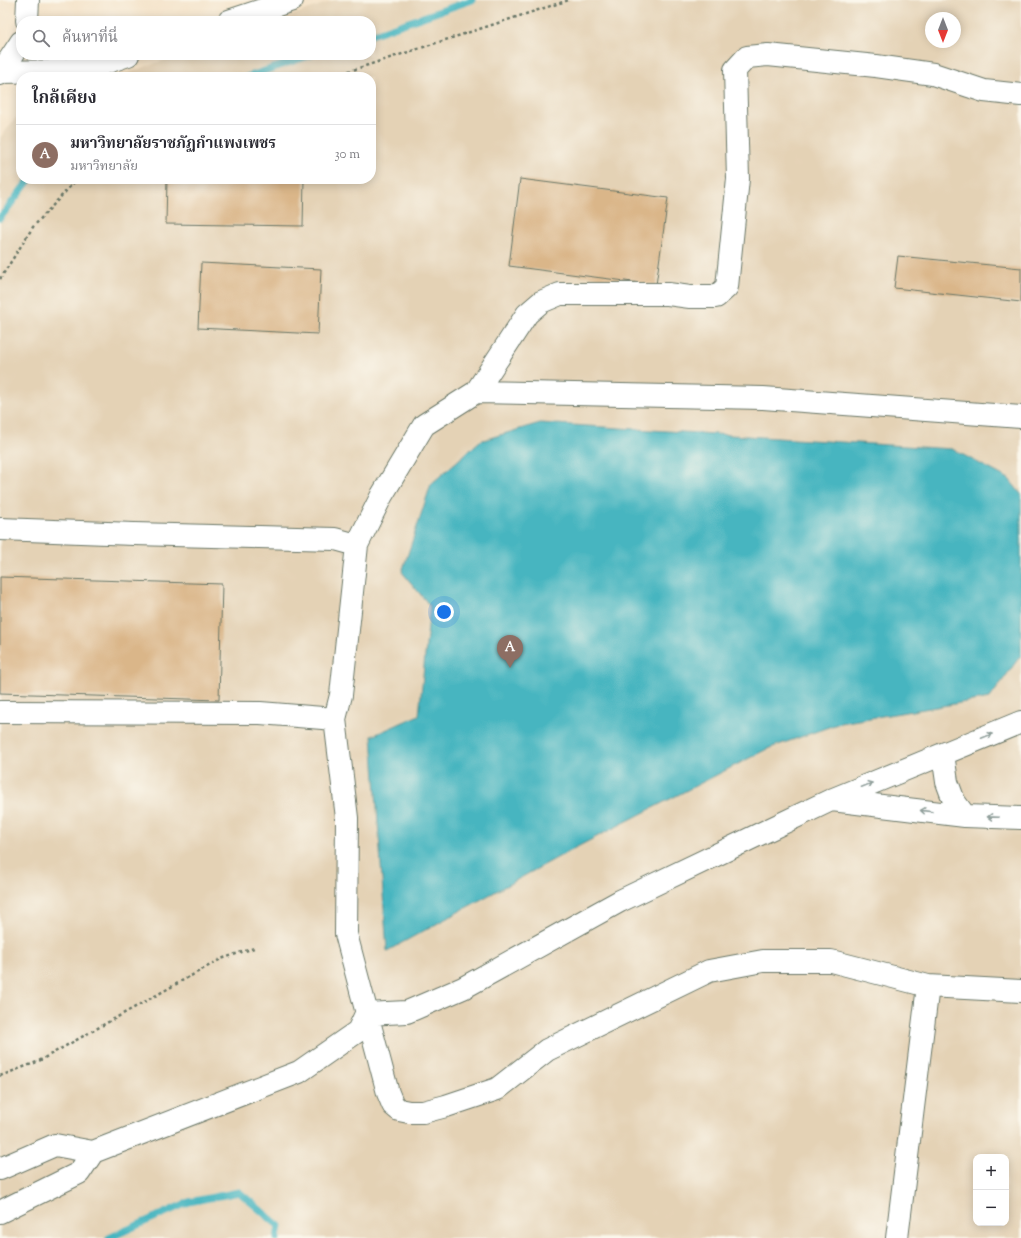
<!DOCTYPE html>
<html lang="th">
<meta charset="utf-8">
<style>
body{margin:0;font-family:"Sorts Mill Goudy","Noto Serif Thai",serif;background:#f7f7f7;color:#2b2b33}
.controls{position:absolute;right:12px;bottom:12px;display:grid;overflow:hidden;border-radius:8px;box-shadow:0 2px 10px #0003}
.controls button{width:36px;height:36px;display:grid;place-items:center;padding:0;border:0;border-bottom:1px solid #e1e1e2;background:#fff;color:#2b2b33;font:20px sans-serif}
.compass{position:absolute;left:925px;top:12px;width:36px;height:36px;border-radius:50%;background:#fff;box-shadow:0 2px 10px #0003;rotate:180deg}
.you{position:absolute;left:444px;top:612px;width:14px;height:14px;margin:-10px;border:3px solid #fff;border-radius:50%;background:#1a73e8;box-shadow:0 0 0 6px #1a73e833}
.badge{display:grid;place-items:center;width:26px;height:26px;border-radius:50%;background:#b5179e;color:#fff;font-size:13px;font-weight:700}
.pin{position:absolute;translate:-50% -33px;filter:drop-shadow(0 1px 2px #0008)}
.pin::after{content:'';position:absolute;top:21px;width:14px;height:12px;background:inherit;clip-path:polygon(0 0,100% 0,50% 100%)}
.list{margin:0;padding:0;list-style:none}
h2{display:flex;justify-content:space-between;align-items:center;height:52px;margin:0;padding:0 16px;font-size:17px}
h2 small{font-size:13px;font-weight:400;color:#7c7c81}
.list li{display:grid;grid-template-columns:26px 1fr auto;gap:12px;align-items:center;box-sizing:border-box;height:60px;padding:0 16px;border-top:1px solid #e1e1e2}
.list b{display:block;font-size:15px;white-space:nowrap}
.list p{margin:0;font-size:13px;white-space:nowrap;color:#7c7c81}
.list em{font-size:13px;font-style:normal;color:#7c7c81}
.icon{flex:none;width:22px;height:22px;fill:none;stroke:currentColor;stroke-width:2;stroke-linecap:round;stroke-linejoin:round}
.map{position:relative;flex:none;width:1021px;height:1238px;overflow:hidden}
.search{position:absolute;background:#fff;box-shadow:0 2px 10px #0003;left:16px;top:16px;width:360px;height:44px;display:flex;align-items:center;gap:10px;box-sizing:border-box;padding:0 14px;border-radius:16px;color:#7c7c81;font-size:15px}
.panel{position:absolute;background:#fff;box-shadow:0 2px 10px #0003;left:16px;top:72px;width:360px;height:112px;border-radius:16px}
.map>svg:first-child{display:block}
.built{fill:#e4d2b5;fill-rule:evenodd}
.water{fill:#46b5c0;stroke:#32797a}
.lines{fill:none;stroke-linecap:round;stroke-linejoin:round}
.stream{stroke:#46b5c0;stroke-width:7}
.building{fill:#dab689}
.minor-casing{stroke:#6a7767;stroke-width:24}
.path{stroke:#6a7767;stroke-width:2.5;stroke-dasharray:3 3;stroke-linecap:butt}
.minor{stroke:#fff;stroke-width:22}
.oneway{stroke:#8f9e9a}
</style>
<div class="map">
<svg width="1021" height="1238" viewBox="0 0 1021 1238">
<rect width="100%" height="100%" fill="#fbf7ec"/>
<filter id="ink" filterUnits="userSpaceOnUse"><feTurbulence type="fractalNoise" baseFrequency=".025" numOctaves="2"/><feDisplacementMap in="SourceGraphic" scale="8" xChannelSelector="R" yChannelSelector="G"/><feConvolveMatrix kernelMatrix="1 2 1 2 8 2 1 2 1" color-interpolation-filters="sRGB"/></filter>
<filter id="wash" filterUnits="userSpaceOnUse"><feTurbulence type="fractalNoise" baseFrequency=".012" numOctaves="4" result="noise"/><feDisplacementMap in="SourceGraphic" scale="16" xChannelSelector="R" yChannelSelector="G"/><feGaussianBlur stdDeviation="0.9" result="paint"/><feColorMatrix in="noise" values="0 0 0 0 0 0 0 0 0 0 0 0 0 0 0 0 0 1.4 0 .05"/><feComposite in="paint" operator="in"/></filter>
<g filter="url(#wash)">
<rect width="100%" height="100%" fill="#f4e2c7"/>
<path class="built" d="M335 0H1021V1238H0V138L21 111V179H371V77H116L179 55H371V21H275ZM931 18H955V42H931ZM976 1157H1006V1223H976Z"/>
<path class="water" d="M540 423 952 449 1009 479 1021 494V655L990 698 840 723 767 749 575 848 387 951 372 736 419 715 430 606 402 572 431 484 480 441Z"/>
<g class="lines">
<path class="stream" d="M371 35 472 0
M247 77 311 55
M0 218 30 179
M109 1238 189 1202 239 1192 279 1226 277 1238"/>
</g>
<g id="blocks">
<path class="building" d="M167 179H304L303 226 166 224Z
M520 179 668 198 656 285 509 266Z
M898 256 1021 268V302L894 288Z
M201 263 321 269 318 334 198 328Z
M0 577 222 584 219 700 0 693Z"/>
</g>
</g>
<g filter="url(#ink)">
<use href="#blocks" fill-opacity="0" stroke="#6a7767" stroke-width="1"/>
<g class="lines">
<g class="minor-casing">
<path id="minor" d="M27 21 28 0
M229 21 292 0
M2 72 50 71 96 66 128 55
M0 74 21 42
M476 392 527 314 541 302 560 294H668L690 297H716L727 287 738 179 735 70 747 57 768 55 876 66 933 74 984 91 1021 95
M0 529 134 534 335 539 357 545
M0 712 260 713 335 719
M943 754 947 782 954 801 965 816
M832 800 965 816 1021 818
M928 986 831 961H763L709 971 547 1050 497 1089 446 1106 423 1112H409L399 1110 393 1105 388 1093 346 934 347 818 335 719 341 695 357 545 382 495 424 425 476 392 763 398 1021 417
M366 1014 407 1012 463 988 620 901 831 800 1021 722
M0 1169 55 1145 93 1152 299 1072 358 1031 366 1014
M0 1212 79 1173 93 1152
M897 1238 928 986 1021 991"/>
</g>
<path class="path" d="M331 77 569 0
M0 279 33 227 77 179
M0 1076 37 1062 221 959 254 948"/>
<use href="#minor" class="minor"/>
</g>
<defs><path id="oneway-shaft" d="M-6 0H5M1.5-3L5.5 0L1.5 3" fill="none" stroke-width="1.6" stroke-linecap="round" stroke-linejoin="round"/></defs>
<g class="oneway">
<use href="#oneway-shaft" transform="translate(987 736) rotate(-22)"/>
<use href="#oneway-shaft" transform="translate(867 785) rotate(-22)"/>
<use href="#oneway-shaft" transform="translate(926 811) rotate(-173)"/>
<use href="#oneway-shaft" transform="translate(993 817) rotate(-178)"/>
</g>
</g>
</svg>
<div class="controls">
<button>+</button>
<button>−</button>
</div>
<svg class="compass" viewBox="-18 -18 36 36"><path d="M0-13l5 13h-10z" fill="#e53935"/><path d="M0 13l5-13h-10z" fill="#7c7c81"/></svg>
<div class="you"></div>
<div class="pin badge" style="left:510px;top:668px;background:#8d6e63">A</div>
<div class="search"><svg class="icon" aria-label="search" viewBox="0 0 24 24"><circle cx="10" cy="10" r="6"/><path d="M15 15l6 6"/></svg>ค้นหาที่นี่</div>
<section class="panel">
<h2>ใกล้เคียง<small></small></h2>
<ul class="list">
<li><span class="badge" style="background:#8d6e63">A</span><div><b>มหาวิทยาลัยราชภัฏกำแพงเพชร</b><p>มหาวิทยาลัย</p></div><em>30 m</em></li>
</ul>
</section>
</div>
